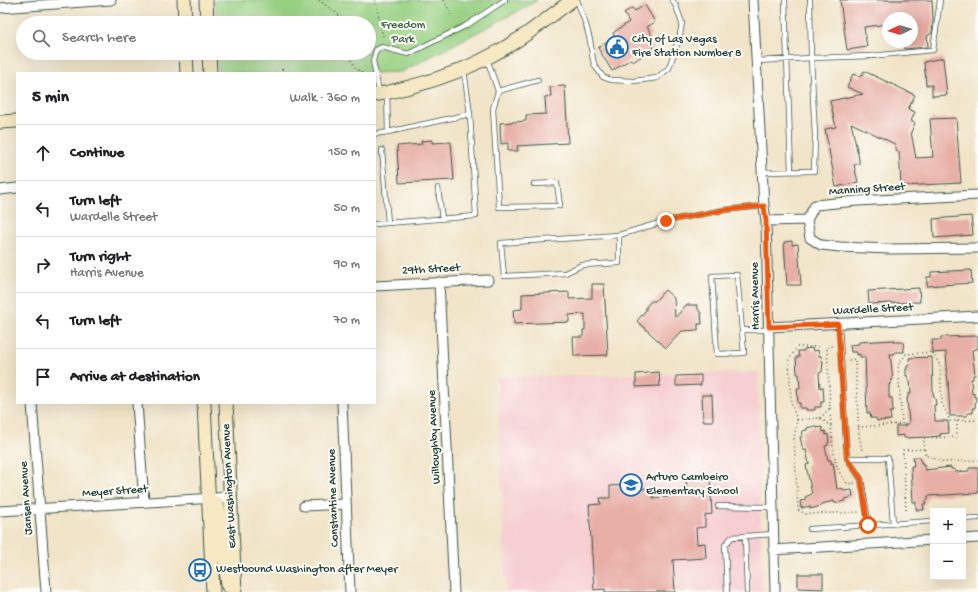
<!DOCTYPE html>
<meta charset="utf-8">
<style>
body{margin:0;font-family:"Gochi Hand",sans-serif;background:#f6f6f6;color:#202124}
.controls{position:absolute;right:12px;bottom:12px;display:grid;overflow:hidden;border-radius:0px;box-shadow:0 4px 16px #0002}
.controls button{width:36px;height:36px;display:grid;place-items:center;padding:0;border:0;border-bottom:1px solid #e0e0e0;background:#fff;color:#202124;font:20px sans-serif}
.compass{position:absolute;left:882px;top:12px;width:36px;height:36px;border-radius:50%;background:#fff;box-shadow:0 4px 16px #0002;rotate:266deg}
.stop{position:absolute;width:12px;height:12px;margin:-9px;border:3px solid #ea580c;border-radius:50%;background:#fff}
.stop.end{background:#ea580c;border-color:#fff;box-shadow:0 1px 4px #0008}
.list{margin:0;padding:0;list-style:none}
h2{display:flex;justify-content:space-between;align-items:center;height:52px;margin:0;padding:0 16px;font-size:17px}
h2 small{font-size:13px;font-weight:400;color:#757577}
.list li{display:grid;grid-template-columns:26px 1fr auto;gap:12px;align-items:center;box-sizing:border-box;height:56px;padding:0 16px;border-top:1px solid #e0e0e0}
.list b{display:block;font-size:15px;white-space:nowrap}
.list p{margin:0;font-size:13px;white-space:nowrap;color:#757577}
.list em{font-size:13px;font-style:normal;color:#757577}
.icon{flex:none;width:22px;height:22px;fill:none;stroke:currentColor;stroke-width:2;stroke-linecap:round;stroke-linejoin:round}
.map{position:relative;flex:none;width:978px;height:592px;overflow:hidden}
.search{position:absolute;background:#fff;box-shadow:0 4px 16px #0002;left:16px;top:16px;width:360px;height:44px;display:flex;align-items:center;gap:10px;box-sizing:border-box;padding:0 14px;border-radius:22px;color:#757577;font-size:15px}
.panel{position:absolute;background:#fff;box-shadow:0 4px 16px #0002;left:16px;top:72px;width:360px;height:332px;border-radius:0px}
.map>svg:first-child{display:block}
.built{fill:#f7cfd3}
.green{fill:#99d183;stroke:#5c875c}
.building{fill:#e8afa6}
.lines{fill:none;stroke-linecap:round;stroke-linejoin:round}
.lane-casing{stroke:#3e564a;stroke-width:6}
.street-casing{stroke:#3e564a;stroke-width:11}
.secondary-casing{stroke:#3e564a;stroke-width:15}
.path{stroke:#3e564a;stroke-width:1.5;stroke-dasharray:1 3;stroke-linecap:butt}
.lane{stroke:#fff;stroke-width:4.5}
.street{stroke:#fff;stroke-width:9}
.secondary{stroke:#f6e9c3;stroke-width:13}
.route{stroke:#ea580c;stroke-width:5}
.labels{text-anchor:middle;dominant-baseline:central;stroke-width:4;stroke-linejoin:round;paint-order:stroke}
.park-label{font-size:12px;fill:#3e6248;stroke:#fdfcf7}
.poi-label{font-size:12px;fill:#1f3d34;stroke:#fdfcf7;text-anchor:start}
.street-label{font-size:12px;fill:#1f3d34;stroke:#fdfcf7}
</style>
<div class="map">
<svg width="978" height="592" viewBox="0 0 978 592">
<rect width="100%" height="100%" fill="#fdfcf7"/>
<filter id="ink" filterUnits="userSpaceOnUse"><feTurbulence type="fractalNoise" baseFrequency=".025" numOctaves="2"/><feDisplacementMap in="SourceGraphic" scale="8" xChannelSelector="R" yChannelSelector="G"/><feConvolveMatrix kernelMatrix="1 2 1 2 8 2 1 2 1" color-interpolation-filters="sRGB"/></filter>
<filter id="wash" filterUnits="userSpaceOnUse"><feTurbulence type="fractalNoise" baseFrequency=".012" numOctaves="4" result="noise"/><feDisplacementMap in="SourceGraphic" scale="16" xChannelSelector="R" yChannelSelector="G"/><feGaussianBlur stdDeviation="0.9" result="paint"/><feColorMatrix in="noise" values="0 0 0 0 0 0 0 0 0 0 0 0 0 0 0 0 0 1.4 0 .05"/><feComposite in="paint" operator="in"/></filter>
<g filter="url(#wash)">
<rect width="100%" height="100%" fill="#f1e4c8"/>
<path class="built" d="M758 372 762 592H506L497 377Z"/>
<path class="green" d="M215 0H537L526 7 401 72 373 73H218L217 53H369V23H216Z"/>
<g id="blocks">
<path class="building" d="M840 0H932L933 19 932 33 927 36 928 47 904 49 903 42H912V18H888V24L864 27 867 47 847 50Z
M645 5 655 22 647 27 652 35 648 37 654 48 633 62 631 59 612 71 598 48 615 37 613 33 629 22 624 13 632 8 635 11Z
M943 58 947 95 932 96V85H926L924 62Z
M864 71 915 95 908 109 915 112 911 121 915 123 911 132 916 158 933 157 930 119 956 118 961 183 901 186 899 151 897 152 895 144 851 123 859 159V164L854 165 858 182 836 187 825 129 836 127 830 101 863 94 847 87 853 74 861 77Z
M565 86 568 143 517 146 518 151H508V143L501 144 500 123 526 121V115L546 114 545 97 551 96 550 87Z
M432 140V143L451 142 454 180 399 183 397 146 422 144 421 141Z
M971 216 973 235 934 238 933 219Z
M792 241V245L798 244 801 285H787L784 242Z
M971 270 972 283 927 286V277H931V272Z
M592 284H604L608 355 574 356 573 337H583V330H585V314L569 315V322L514 324 513 310 522 309V294L569 292V299L592 298Z
M919 288 920 302 869 304 868 291Z
M665 290 674 298 675 318 686 305H697L698 309 701 313 702 324H698V330L682 331 666 348 637 321 646 310V307L651 301H655Z
M977 336 978 338V348H977V349L972 350 975 375H973V379H971L972 394 974 393V397H976L975 408H972L973 413H967V416H950L948 381 946 368H947L946 352 933 353 932 340H941V337Z
M895 340V342H903L904 352H895V354H890L893 380H891V384H889V398H892L893 412H890L891 420 877 421 876 418H871L870 413H867L865 357H860V354L857 355V352H851L850 345 859 344V342Z
M812 348 813 351 818 350 819 356H821L822 361H823L822 372 819 373 820 388 823 387 824 402H821V407H815V410H806V408H800V403H798L797 388H800L799 374H797L796 357H799L798 351H804V349Z
M932 357 933 393 934 398H935L936 405H934L935 421H948L949 433 940 434V436L929 437 904 438V435L896 436V426H905V424H909L907 398H908V394H911L910 380H908V376H906V369H907V366L910 365 909 358Z
M659 372 660 386 636 387V374Z
M701 375V385L676 386V376Z
M702 395H712L713 421H703Z
M815 426 816 428 822 427 823 432 825 431 826 435 828 434 829 442H828V445L825 446 828 460H831V464L833 463 837 489 842 488V489H844L845 491 852 490 853 497 845 499V501L834 503V501L821 504V506L810 509V506L801 508 800 501 806 500 805 497 812 494 806 465 809 464 806 450H803L800 437H803L802 431 807 430V428Z
M913 457H920L921 463H923V466H925V470L951 467V469H955V472L969 471V468H978V493L928 496V500H926V504H923L924 510H916V502H913L911 466H914Z
M710 478 712 514 705 515V527L696 528 697 544 705 543 706 558 673 560 675 592H605V589L594 590 589 505 601 504 600 498H610V486L640 484V489L653 488V498L668 497 667 491 687 490 686 480Z
M798 574H823V589L798 588Z"/>
</g>
</g>
<g filter="url(#ink)">
<use href="#blocks" fill-opacity="0" stroke="#3e564a" stroke-width="1"/>
<g class="lines">
<g class="lane-casing">
<path id="lane" d="M577 0 586 25 590 40 593 60 595 66 603 77 611 80 634 81 657 78 669 68 680 35 682 23 676 6 672 0
M785 0 791 171
M810 0 811 58 871 56 933 50 940 0
M487 59 498 91 493 109 499 207 560 206 557 183 534 184
M756 61 811 58 815 136 814 171 762 172
M498 91 538 80
M379 92 373 61 376 50 382 47 408 54 467 25 505 0
M388 132 470 114 464 70
M375 134 388 132 387 94
M382 150 388 223
M438 188 442 219
M375 224 476 216 470 114
M619 235V263L582 265 565 273 504 276 501 243 619 235 666 221 724 210 764 206
M737 275 744 353 717 354 712 276Z
M839 324 847 458 861 479 869 525
M742 330H769
M847 458H888L893 523
M718 506 773 507
M963 519 978 518
M810 529 933 521
M745 536 747 592
M727 592 725 545 732 537 773 534"/>
</g>
<g class="street-casing">
<path id="street" d="M753 0 764 206 766 221 775 592
M0 8 111 0
M0 190 17 188
M807 220 810 238 821 245 840 247 890 249 978 248
M766 221 807 220 815 205 857 201 978 195
M439 282 454 592
M375 286 488 280
M769 327 978 316
M32 403 46 592
M137 403 144 502
M342 403 350 592
M304 506 346 504
M0 511 231 497
M963 539 978 538
M773 550 933 540"/>
</g>
<g class="secondary-casing">
<path id="secondary" d="M184 0 185 23
M206 0 207 23
M186 53 187 73
M209 53 210 73
M375 95C415 87 458 74 494 54 522 39 547 19 572 0
M0 122 17 121
M204 403 213 592
M226 403 235 592
M217 503 228 586"/>
</g>
<path class="path" d="M319 0 349 23
M375 0 383 36
M444 0 451 15
M351 60 356 68 362 73
M282 69V73
M818 347H797L789 360 791 402 797 420 794 439 798 510 806 514 860 512
M849 360 855 359 859 435 862 451
M830 408 831 426
M820 418 830 408 827 347 833 346
M797 420 820 418 831 426C833 445 833 470 848 484L855 483
M957 421V437L924 438 925 455 944 462 978 460
M858 427 902 424 898 365 906 354 932 352 940 365 942 403 950 421 978 420
M906 510 903 450 925 449"/>
<use href="#lane" class="lane"/>
<use href="#street" class="street"/>
<use href="#secondary" class="secondary"/>
</g>
</g>
<g class="lines" filter="url(#ink)">
<path class="route" d="M666 221 724 210 764 206 766 221 769 327 838 324 847 458 861 479 868 525"/>
</g>
<defs>
<g id="civic-ring" transform="scale(1.15)"><circle r="9.5" fill="#fdfcf7" stroke="#1f6fb2" stroke-width="1.5"/><path d="M-.6-6.5H3V-4.5H.6V-3L4-1V1h2V6H-6V1h2V-1L-.6-3ZM-1.2 2.5V6h2.4V2.5Z" fill="#1f6fb2"/></g>
<g id="school-ring" transform="scale(1.15)"><circle r="9.5" fill="#fdfcf7" stroke="#1f6fb2" stroke-width="1.5"/><path d="M0-5L7-2L0 1L-7-2ZM-4 1L0 2.5L4 1V4Q0 6-4 4Z" fill="#1f6fb2"/></g>
<g id="bus-ring" transform="scale(1.15)"><circle r="9.5" fill="#fdfcf7" stroke="#1f6fb2" stroke-width="1.5"/><path d="M-5-6H5V4H4V6H2V4H-2V6H-4V4H-5ZM-3.5-4V0h7V-4ZM-3.5 1.2v1.5H-2V1.2ZM2 1.2v1.5H3.5V1.2Z" fill="#1f6fb2"/></g>
</defs>
<g fill-rule="evenodd">
<use href="#civic-ring" x="617" y="47"/>
<use href="#school-ring" x="631" y="485"/>
<use href="#bus-ring" x="200" y="570"/>
</g>
<g class="labels">
<g class="park-label">
<text x="403" y="26">Freedom<tspan x="403" dy="14">Park</tspan></text>
</g>
<g class="poi-label">
<text x="632" y="40">City of Las Vegas<tspan x="632" dy="14">Fire Station Number 8</tspan></text>
<text x="646" y="478">Arturo Cambeiro<tspan x="646" dy="14">Elementary School</tspan></text>
<text x="216" y="570">Westbound Washington after Meyer</text>
</g>
<g class="street-label">
<text transform="translate(867 190) rotate(-4)">Manning Street</text>
<text transform="translate(431 270) rotate(-3)">29th Street</text>
<text transform="translate(756 296) rotate(-91)">Harris Avenue</text>
<text transform="translate(873 310) rotate(-3)">Wardelle Street</text>
<text transform="translate(435 437) rotate(-93)">Willoughby Avenue</text>
<text transform="translate(230 486) rotate(-93)">East Washington Avenue</text>
<text transform="translate(115 492) rotate(-4)">Meyer Street</text>
<text transform="translate(27 498) rotate(-94)">Jansen Avenue</text>
<text transform="translate(334 498) rotate(-92)">Constantine Avenue</text>
</g>
</g>
</svg>
<div class="controls">
<button>+</button>
<button>−</button>
</div>
<svg class="compass" viewBox="-18 -18 36 36"><path d="M0-13l5 13h-10z" fill="#e53935"/><path d="M0 13l5-13h-10z" fill="#757577"/></svg>
<div class="stop" style="left:868px;top:525px"></div>
<div class="stop end" style="left:666px;top:221px"></div>
<div class="search"><svg class="icon" aria-label="search" viewBox="0 0 24 24"><circle cx="10" cy="10" r="6"/><path d="M15 15l6 6"/></svg>Search here</div>
<section class="panel">
<h2>5 min<small>Walk · 360 m</small></h2>
<ul class="list">
<li><svg class="icon" aria-label="ahead" viewBox="0 0 24 24"><path d="M12 20V5M6 11l6-6 6 6"/></svg><div><b>Continue</b></div><em>150 m</em></li>
<li><svg class="icon" aria-label="left" viewBox="0 0 24 24"><path d="M17 20v-9H6M10 6l-5 5 5 5"/></svg><div><b>Turn left</b><p>Wardelle Street</p></div><em>50 m</em></li>
<li><svg class="icon" aria-label="right" viewBox="0 0 24 24"><path d="M7 20v-9h11M14 6l5 5-5 5"/></svg><div><b>Turn right</b><p>Harris Avenue</p></div><em>90 m</em></li>
<li><svg class="icon" aria-label="left" viewBox="0 0 24 24"><path d="M17 20v-9H6M10 6l-5 5 5 5"/></svg><div><b>Turn left</b></div><em>70 m</em></li>
<li><svg class="icon" aria-label="arrive" viewBox="0 0 24 24"><path d="M6 21V4h12l-3 4 3 4H6"/></svg><div><b>Arrive at destination</b></div></li>
</ul>
</section>
</div>
